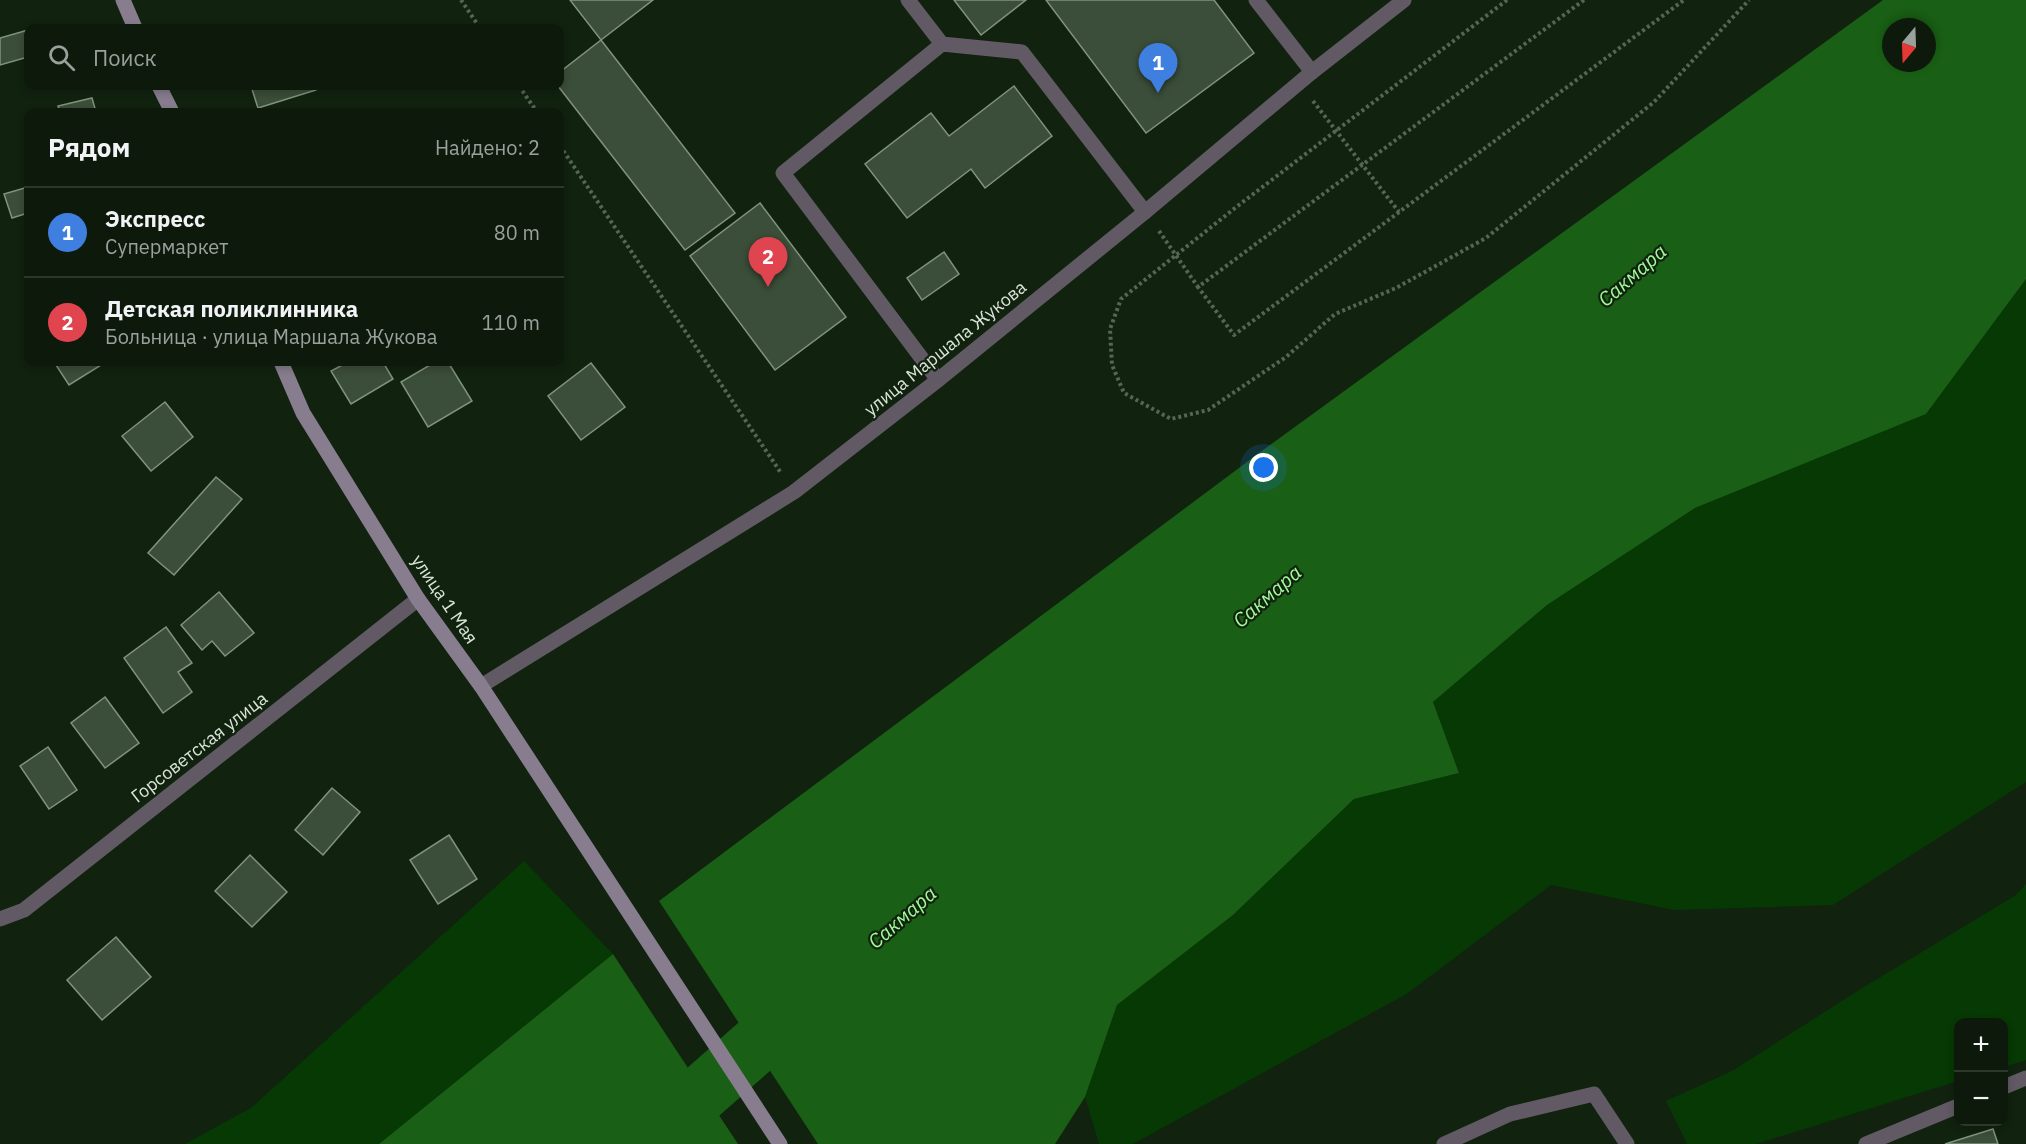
<!DOCTYPE html>
<html lang="ru">
<meta charset="utf-8">
<style>
body{margin:0;font-family:"IBM Plex Sans",sans-serif;background:#162314;color:#f1f3f6}
.controls{position:absolute;right:18px;bottom:18px;display:grid;overflow:hidden;border-radius:12px;box-shadow:0 3px 9px #0003}
.controls button{width:54px;height:54px;display:grid;place-items:center;padding:0;border:0;border-bottom:2px solid #2d382c;background:#0d1a0b;color:#f1f3f6;font:30px sans-serif}
.compass{position:absolute;left:1882px;top:18px;width:54px;height:54px;border-radius:50%;background:#0d1a0b;box-shadow:0 3px 9px #0003;rotate:199deg}
.you{position:absolute;left:1264px;top:468px;width:21px;height:21px;margin:-15px;border:4px solid #fff;border-radius:50%;background:#1a73e8;box-shadow:0 0 0 9px #1a73e833}
.badge{display:grid;place-items:center;width:39px;height:39px;border-radius:50%;background:#d69bfa;color:#fff;font-size:20px;font-weight:700}
.pin{position:absolute;translate:-50% -50px;filter:drop-shadow(0 2px 3px #0008)}
.pin::after{content:'';position:absolute;top:32px;width:21px;height:18px;background:inherit;clip-path:polygon(0 0,100% 0,50% 100%)}
.list{margin:0;padding:0;list-style:none}
h2{display:flex;justify-content:space-between;align-items:center;height:78px;margin:0;padding:0 24px;font-size:26px}
h2 small{font-size:20px;font-weight:400;color:#9aa19d}
.list li{display:grid;grid-template-columns:39px 1fr auto;gap:18px;align-items:center;box-sizing:border-box;height:90px;padding:0 24px;border-top:2px solid #2d382c}
.list b{display:block;font-size:22px;white-space:nowrap}
.list p{margin:0;font-size:20px;white-space:nowrap;color:#9aa19d}
.list em{font-size:20px;font-style:normal;color:#9aa19d}
.icon{flex:none;width:33px;height:33px;fill:none;stroke:currentColor;stroke-width:2;stroke-linecap:round;stroke-linejoin:round}
.map{position:relative;flex:none;width:2026px;height:1144px;overflow:hidden}
.search{position:absolute;background:#0d1a0b;box-shadow:0 3px 9px #0003;left:24px;top:24px;width:540px;height:66px;display:flex;align-items:center;gap:15px;box-sizing:border-box;padding:0 21px;border-radius:12px;color:#9aa19d;font-size:22px}
.panel{position:absolute;background:#0d1a0b;box-shadow:0 3px 9px #0003;left:24px;top:108px;width:540px;height:258px;border-radius:12px}
.map>svg:first-child{display:block}
.green{fill:#063904}
.water{fill:#195f15;fill-rule:evenodd}
.lines{fill:none;stroke-linecap:round;stroke-linejoin:round}
.river{stroke:#195f15;stroke-width:57}
.building{fill:#3b4e39;stroke:#7f947d;stroke-width:1.5}
.path{stroke:#566554;stroke-width:4;stroke-dasharray:3 3;stroke-linecap:butt}
.lane{stroke:#615a65;stroke-width:15}
.street{stroke:#615a65;stroke-width:15}
.secondary{stroke:#877d8e;stroke-width:15}
.labels{text-anchor:middle;dominant-baseline:central;stroke-width:4.5;stroke-linejoin:round;paint-order:stroke}
.street-label{font-size:18px;fill:#dae5d9;stroke:#11220f}
.water-label{font-size:20px;font-style:italic;fill:#a2fb99;stroke:#11220f}
</style>
<div class="map">
<svg width="2026" height="1144" viewBox="0 0 2026 1144">
<rect width="100%" height="100%" fill="#11220f"/>
<path class="green" d="M2026 279V782L1833 905 1674 910 1551 885 1408 993 1133 1144H1099L1085 1097 1117 1005 1233 915 1354 799 1459 773 1433 702 1547 605 1695 508 1926 414Z
M524 861 613 954 379 1144H185L251 1108Z
M2026 884V1060L2004 1067V1022H1958V1081L1756 1144H1687L1666 1101 1732 1071 1859 990 2016 895Z"/>
<path class="water" d="M1883 0H2026V279L1926 414 1695 508 1547 605 1433 702 1459 773 1354 799 1233 915 1117 1005 1085 1097 1055 1144H818L659 901 1263 450ZM1891 27H1927V63H1891Z
M613 954 738 1144H379Z"/>
<g class="lines">
<path class="river" d="M644 1144 814 994"/>
</g>
<path class="building" d="M570 0H653L601 40Z
M954 0H1026L981 35Z
M1046 0H1214L1254 53 1146 133Z
M28 30V57L0 65V38Z
M601 40 735 213 685 250 558 86 560 72Z
M251 86H315L316 90 258 108Z
M1014 86 1052 136 985 188 971 169 907 218 865 164 931 113 949 136Z
M92 98 96 112H60L58 106Z
M28 187V213L12 218 4 194Z
M760 203 846 317 775 370 690 256Z
M944 252 959 274 922 300 907 278Z
M54 362H106L69 385Z
M348 362H383L393 379 351 404 331 371Z
M435 362H448L472 401 428 427 401 382Z
M591 363 625 407 581 440 548 396Z
M165 402 193 437 151 471 122 436Z
M216 477 242 499 174 575 148 553Z
M219 592 254 633 225 656 212 641 202 650 181 625Z
M166 627 192 663 178 672 192 692 163 713 124 658Z
M105 697 139 743 105 768 71 723Z
M48 747 77 790 49 809 20 766Z
M332 788 360 812 323 855 295 830Z
M449 835 477 879 438 904 410 860Z
M250 855 287 892 252 927 215 891Z
M116 937 151 977 102 1020 67 980Z
M1993 1129 1998 1144H1945Z"/>
<g class="lines">
<path class="path" d="M461 0 480 28
M1507 0 1235 208 1121 299 1110 329 1112 365 1124 393 1171 419 1208 410 1286 357 1335 314 1396 288 1486 238 1654 102 1749 0
M1584 0 1198 287 1234 335 1684 0
M519 86 537 112
M1313 101 1399 212
M560 146 781 473
M1159 231 1198 287"/>
<path class="lane" d="M908 0 942 44
M1256 0 1312 72
M938 380 783 173 942 44 1022 52 1145 212
M1444 1144 1510 1114 1594 1094 1627 1144"/>
<path class="street" d="M481 686 794 492 938 380 1145 212 1312 72 1404 0
M0 919 24 910 418 599
M2004 1087 2026 1078
M1866 1144 1958 1106"/>
<path class="secondary" d="M123 0 135 28
M159 86 172 112
M281 362 303 413 418 599 481 686 780 1144"/>
</g>
<g class="labels">
<g class="street-label">
<text transform="translate(945 348) rotate(-39)">улица Маршала Жукова</text>
<text transform="translate(445 599) rotate(56)">улица 1 Мая</text>
<text transform="translate(199 747) rotate(-38)">Горсоветская улица</text>
</g>
<g class="water-label">
<text transform="translate(1632 275) rotate(-41)">Сакмара</text>
<text transform="translate(1267 596) rotate(-41)">Сакмара</text>
<text transform="translate(902 917) rotate(-41)">Сакмара</text>
</g>
</g>
</svg>
<div class="controls">
<button>+</button>
<button>−</button>
</div>
<svg class="compass" viewBox="-18 -18 36 36"><path d="M0-13l5 13h-10z" fill="#e53935"/><path d="M0 13l5-13h-10z" fill="#9aa19d"/></svg>
<div class="you"></div>
<div class="pin badge" style="left:1158px;top:93px;background:#3f7fe0">1</div>
<div class="pin badge" style="left:768px;top:287px;background:#e0444e">2</div>
<div class="search"><svg class="icon" aria-label="search" viewBox="0 0 24 24"><circle cx="10" cy="10" r="6"/><path d="M15 15l6 6"/></svg>Поиск</div>
<section class="panel">
<h2>Рядом<small>Найдено: 2</small></h2>
<ul class="list">
<li><span class="badge" style="background:#3f7fe0">1</span><div><b>Экспресс</b><p>Супермаркет</p></div><em>80 m</em></li>
<li><span class="badge" style="background:#e0444e">2</span><div><b>Детская поликлинника</b><p>Больница · улица Маршала Жукова</p></div><em>110 m</em></li>
</ul>
</section>
</div>
